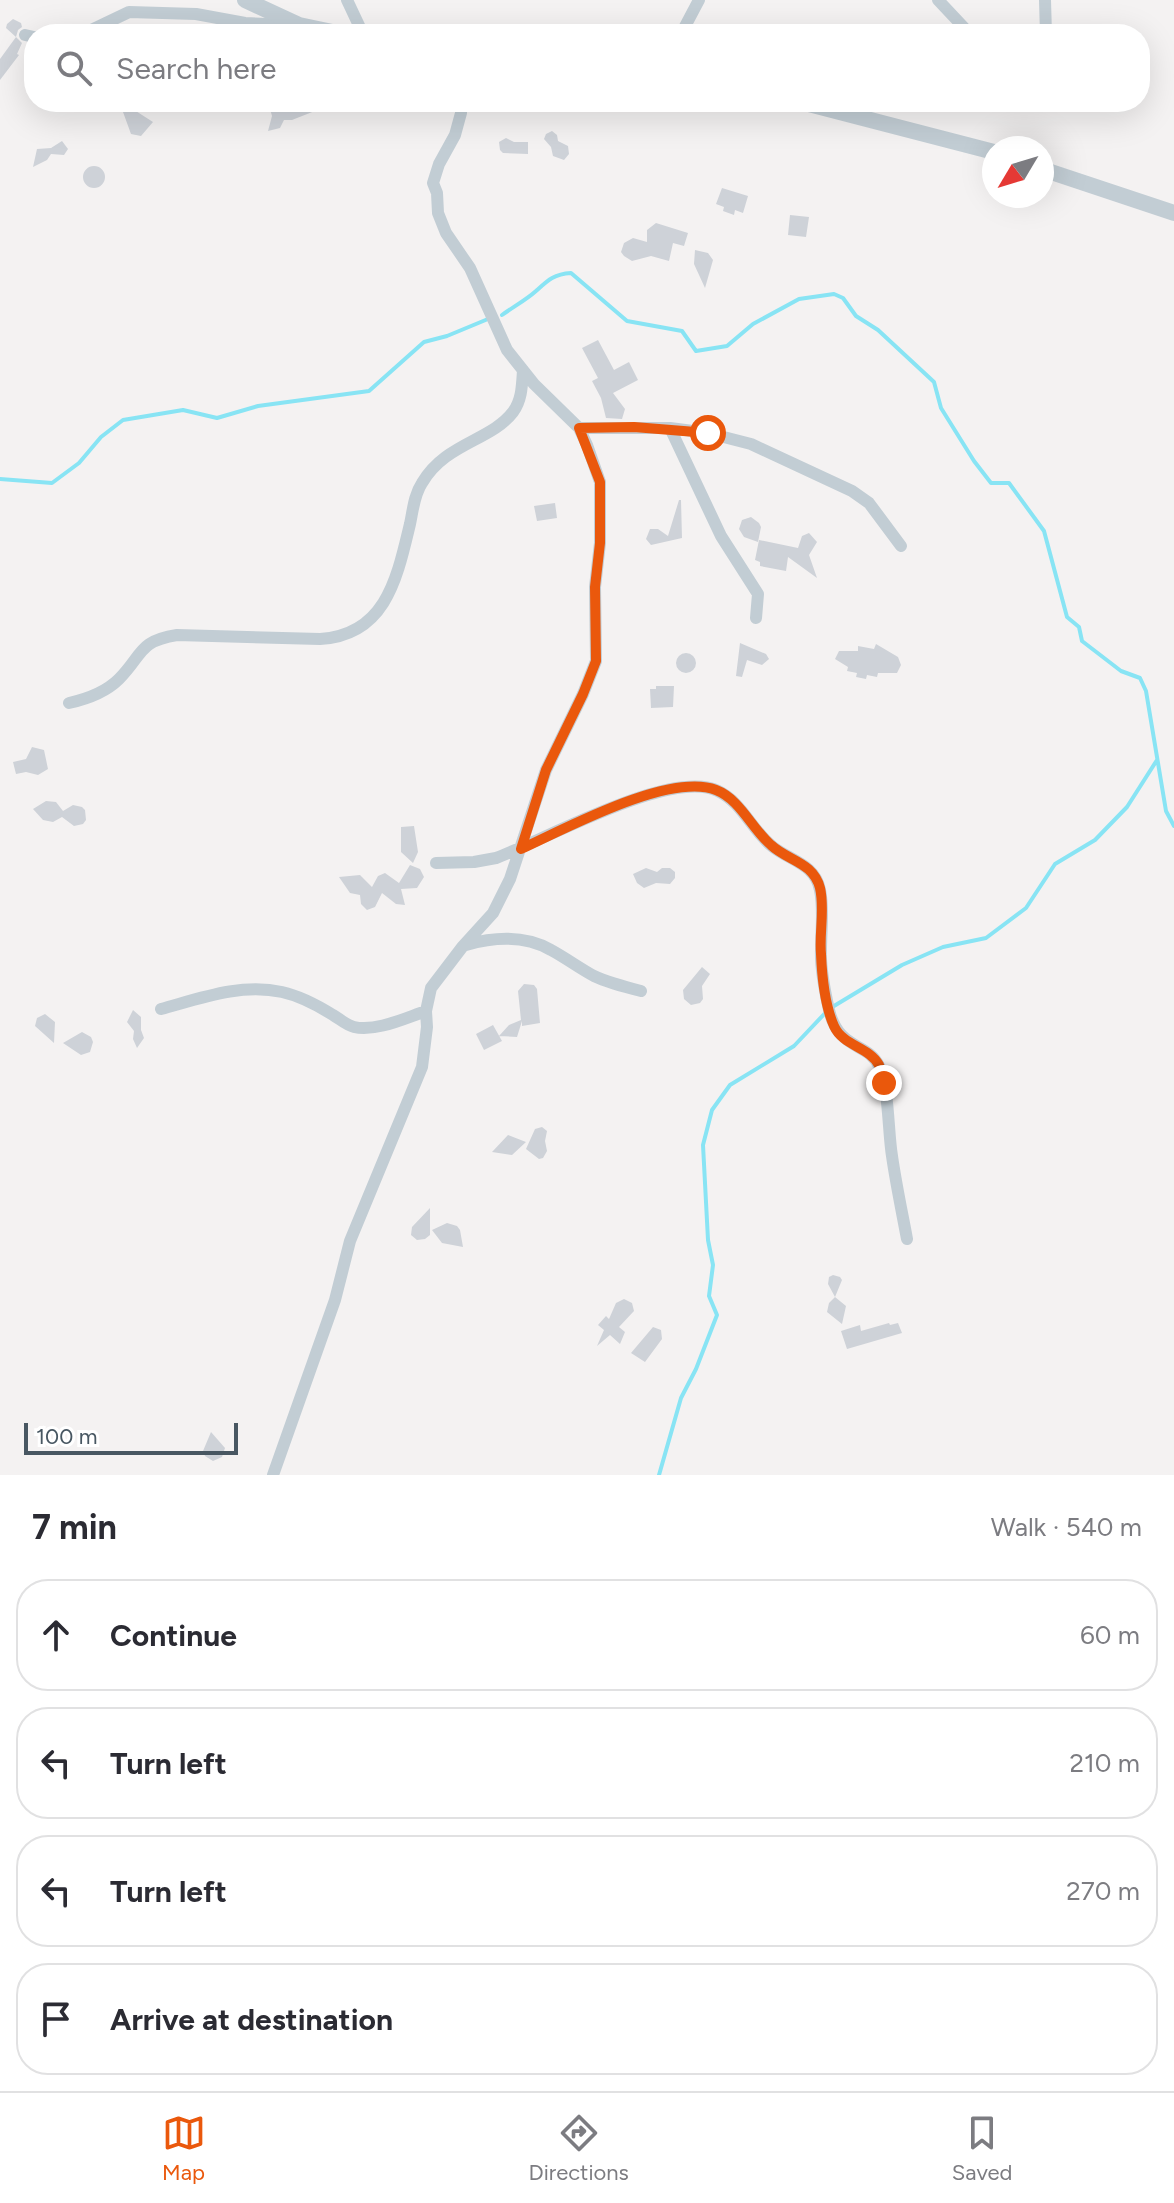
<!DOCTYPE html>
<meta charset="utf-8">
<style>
body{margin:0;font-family:Figtree,sans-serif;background:#f2f2f3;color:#2b2b33}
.compass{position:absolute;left:982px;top:136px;width:72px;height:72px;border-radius:50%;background:#fff;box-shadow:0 8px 32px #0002;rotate:232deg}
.scale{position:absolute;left:24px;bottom:20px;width:214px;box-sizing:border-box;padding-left:8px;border:4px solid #485762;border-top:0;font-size:22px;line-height:28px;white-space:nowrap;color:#485762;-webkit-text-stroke:6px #fff;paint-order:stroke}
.stop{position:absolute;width:24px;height:24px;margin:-18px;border:6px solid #ea580c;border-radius:50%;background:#fff}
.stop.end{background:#ea580c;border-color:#fff;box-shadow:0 2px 8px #0008}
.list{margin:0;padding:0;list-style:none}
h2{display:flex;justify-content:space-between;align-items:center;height:104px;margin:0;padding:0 32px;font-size:34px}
h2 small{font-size:26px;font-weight:400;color:#7c7c81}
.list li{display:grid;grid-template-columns:52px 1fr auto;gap:24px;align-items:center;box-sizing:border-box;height:112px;margin:0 16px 16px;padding:0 16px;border:2px solid #e1e1e2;border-radius:32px}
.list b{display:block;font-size:30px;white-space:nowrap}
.list em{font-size:26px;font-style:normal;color:#7c7c81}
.icon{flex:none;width:44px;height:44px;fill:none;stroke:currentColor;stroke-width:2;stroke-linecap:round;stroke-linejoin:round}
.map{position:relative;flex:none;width:1174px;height:1475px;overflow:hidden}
.search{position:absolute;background:#fff;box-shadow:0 8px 32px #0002;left:24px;right:24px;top:24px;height:88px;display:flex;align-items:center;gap:20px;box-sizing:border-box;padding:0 28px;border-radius:32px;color:#7c7c81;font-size:30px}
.sheet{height:616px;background:#fff}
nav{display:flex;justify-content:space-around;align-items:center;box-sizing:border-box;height:112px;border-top:2px solid #e1e1e2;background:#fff;font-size:22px;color:#7c7c81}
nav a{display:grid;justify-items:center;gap:4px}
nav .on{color:#ea580c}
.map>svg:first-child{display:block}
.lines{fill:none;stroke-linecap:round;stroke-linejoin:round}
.stream{stroke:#88e4f4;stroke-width:4}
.building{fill:#ced2d8}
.minor{stroke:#c2cdd4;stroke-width:12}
.tertiary{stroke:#c2cdd4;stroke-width:16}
.route{stroke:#ea580c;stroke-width:10}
</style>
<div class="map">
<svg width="1174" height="1475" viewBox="0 0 1174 1475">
<rect width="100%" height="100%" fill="#f4f2f2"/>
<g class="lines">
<path class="stream" d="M502 315C513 307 526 300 536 291 548 280 554 274 571 273L627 321 682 331 696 351 727 346 753 324 799 299 834 294 843 298 856 316 878 330 934 382 941 408 974 461 991 483H1009L1044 531 1067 617 1079 627 1082 641 1121 671 1140 678 1146 691 1166 811 1174 826
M0 479 52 483 79 463 101 437 123 420 183 410 217 418 258 406 369 391 424 342 447 336 488 319
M659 1475 681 1398 696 1369 717 1315 709 1296 713 1265 708 1240 703 1145 712 1110 730 1085 794 1046 829 1009 902 965 943 947 986 938 1026 908 1055 864 1095 840 1127 807 1157 760"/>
</g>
<path class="building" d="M13 19 21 23 22 27 18 30 16 37 22 43 17 54 19 55 0 80V59L16 37 6 28 7 24Z
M308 102 335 103 292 120H284L280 128 268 131 272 116 270 109 287 103Z
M128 106 153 122 141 136 131 134 123 112Z
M552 131 557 135 558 141 568 146 569 154 564 160 553 156 551 147 544 139 546 134Z
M506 138 514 142H528V154L503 153 500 150 499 142Z
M62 141 68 149 64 155 51 154 47 160 33 167 37 149 51 148Z
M83 177a11 11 0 1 1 22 0a11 11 0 1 1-22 0Z
M722 188 748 196 743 213 735 210 734 215 723 211 724 207 716 204Z
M790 215 809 217 806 237 788 235Z
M656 223 688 233 684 246 673 243 669 261 651 256 632 261 624 256 621 252 624 243 633 238 647 242V230Z
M695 250 708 253 713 260 705 288 694 264Z
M598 340 614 370 629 362 638 380 613 393 625 409 622 419 606 418 601 398 592 381 598 378 582 348Z
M679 500H681L682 538 651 545 646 539 650 529H658L668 536Z
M555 503 557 518 537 521 534 506Z
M751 517 759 523 761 527 758 542 744 537 739 529 742 520Z
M809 533 817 542 809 555 817 578 788 557 786 571 760 566V562L755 560 759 540 798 548 802 536Z
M740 643 766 654 769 659 762 665 747 660 742 677 736 676Z
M876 644 898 657 901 665 897 673H878L877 677 867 675 866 679 856 677 857 673 847 671 848 667 835 659 839 651H858V646L874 649Z
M676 663a10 10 0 1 1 20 0a10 10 0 1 1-20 0Z
M656 686H674L673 707 651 708 650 689H656Z
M32 747 44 750 48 769 38 775 26 772 16 774 13 762 26 759Z
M46 801 56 802 63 811 73 805 82 807 85 810 86 820 83 824 74 826 62 817 53 822 43 820 33 809Z
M414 826 418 852 413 863 401 852V827Z
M410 865 420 869 424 877 417 888 401 889 405 905 396 904 382 893 375 907 367 910 361 904 360 895 350 893 339 877 360 875 372 887 378 876 385 873 399 883Z
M646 868 657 872 662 868H670L675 872V878L670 884 656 883 644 888 637 883 633 874Z
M702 967 710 974 702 986 703 999 700 1003 691 1005 684 999 683 990Z
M524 984 534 985 537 989 540 1023 522 1026V1021L517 1037 499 1036 509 1025 521 1020 518 991Z
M133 1010 141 1017V1030L144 1038 137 1048 133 1039 134 1031 127 1022Z
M45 1014 55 1022 54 1043 35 1026 37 1018Z
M493 1025 502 1041 484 1050 476 1034Z
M82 1032 91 1037 93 1042 90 1052 81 1055 63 1043Z
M542 1127 547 1131 545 1141 547 1151 543 1158 539 1159 526 1149 535 1129Z
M508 1135 526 1142 512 1155 492 1152Z
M430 1208V1235L425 1239 417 1240 411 1235 412 1227Z
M447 1223 457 1226 460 1230 463 1247 442 1243 432 1230Z
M833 1275 840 1277 842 1280 835 1297 846 1306 842 1324 827 1312 829 1303 835 1297 828 1284 829 1277Z
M624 1299 632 1303 634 1311 619 1327 625 1332 620 1344 610 1335 597 1346 604 1330 598 1325 606 1316 609 1319 616 1303Z
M889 1323 890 1325 898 1323 902 1333 847 1349 841 1331 860 1325 861 1331Z
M653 1327 661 1330 662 1339 645 1362 631 1353Z
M211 1432 225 1448 222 1457 213 1461 205 1456 203 1451Z"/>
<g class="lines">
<path class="minor" d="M347 0 363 34
M938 0 970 34
M1045 0 1046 34
M83 34 129 12 196 14 245 23 292 25
M681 34 699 0
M25 35 34 37
M579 428H670L708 433 751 444 852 491 869 503 901 546
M670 428 721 536 758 594 756 618
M69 703C87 699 106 692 119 679 143 655 138 641 177 635L320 639C386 635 397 578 410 524 413 510 414 495 422 483 445 443 491 441 513 412 522 400 522 385 523 370
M436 863 474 862 496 858C545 840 671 768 718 791 743 803 752 831 773 847 791 861 815 864 820 890 824 909 821 930 821 950 820 969 825 992 829 1010 839 1051 868 1042 879 1066 889 1087 888 1132 892 1156 896 1184 902 1212 907 1239
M466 945C494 937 525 935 551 950 566 958 579 968 594 976 609 983 625 987 641 991
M161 1009C201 998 241 983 282 992 300 996 317 1005 333 1015 340 1019 346 1025 354 1027 376 1032 405 1018 426 1011
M273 1475 335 1300 350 1241 422 1067 427 1027 426 1011 431 988 463 946 493 913 510 879 546 770 583 694 596 661 595 587 600 543V482L587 445 579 428 534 384 507 350 470 268 446 233 438 213 437 193 433 183 439 164 455 135 461 113V102"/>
<path class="tertiary" d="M245 0 299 25 342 34
M801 102 994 152
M1042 169 1174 213"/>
</g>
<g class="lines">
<path class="route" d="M708 433 634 427 579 428 600 482V543L595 587 596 661 583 694 546 770 521 849C565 829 669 772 716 790 740 799 752 829 771 845 788 861 813 862 820 888 825 909 819 933 821 954 822 977 825 1006 834 1026 843 1046 869 1047 879 1065 881 1070 882 1078 884 1083"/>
</g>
</svg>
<svg class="compass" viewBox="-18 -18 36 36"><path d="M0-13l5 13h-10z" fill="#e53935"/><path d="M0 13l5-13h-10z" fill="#7c7c81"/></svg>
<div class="scale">100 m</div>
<div class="stop" style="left:708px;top:433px"></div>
<div class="stop end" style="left:884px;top:1083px"></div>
<div class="search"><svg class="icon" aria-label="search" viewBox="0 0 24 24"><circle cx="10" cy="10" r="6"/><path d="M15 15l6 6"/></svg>Search here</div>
</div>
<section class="sheet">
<h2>7 min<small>Walk · 540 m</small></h2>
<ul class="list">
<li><svg class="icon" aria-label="ahead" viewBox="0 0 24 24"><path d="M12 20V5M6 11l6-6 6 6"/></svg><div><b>Continue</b></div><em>60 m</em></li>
<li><svg class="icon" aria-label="left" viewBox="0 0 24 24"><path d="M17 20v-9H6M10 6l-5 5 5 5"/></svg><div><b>Turn left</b></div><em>210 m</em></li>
<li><svg class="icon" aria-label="left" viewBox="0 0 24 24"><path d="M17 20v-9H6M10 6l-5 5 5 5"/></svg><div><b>Turn left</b></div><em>270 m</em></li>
<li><svg class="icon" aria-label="arrive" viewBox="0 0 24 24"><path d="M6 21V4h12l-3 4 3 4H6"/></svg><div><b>Arrive at destination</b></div></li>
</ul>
</section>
<nav>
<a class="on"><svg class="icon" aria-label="map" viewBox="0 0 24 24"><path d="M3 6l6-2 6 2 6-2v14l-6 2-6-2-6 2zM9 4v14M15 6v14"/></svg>Map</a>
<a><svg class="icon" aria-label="directions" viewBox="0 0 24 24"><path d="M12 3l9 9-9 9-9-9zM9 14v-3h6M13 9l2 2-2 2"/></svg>Directions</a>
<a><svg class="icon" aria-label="saved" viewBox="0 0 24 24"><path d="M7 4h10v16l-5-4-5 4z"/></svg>Saved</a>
</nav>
